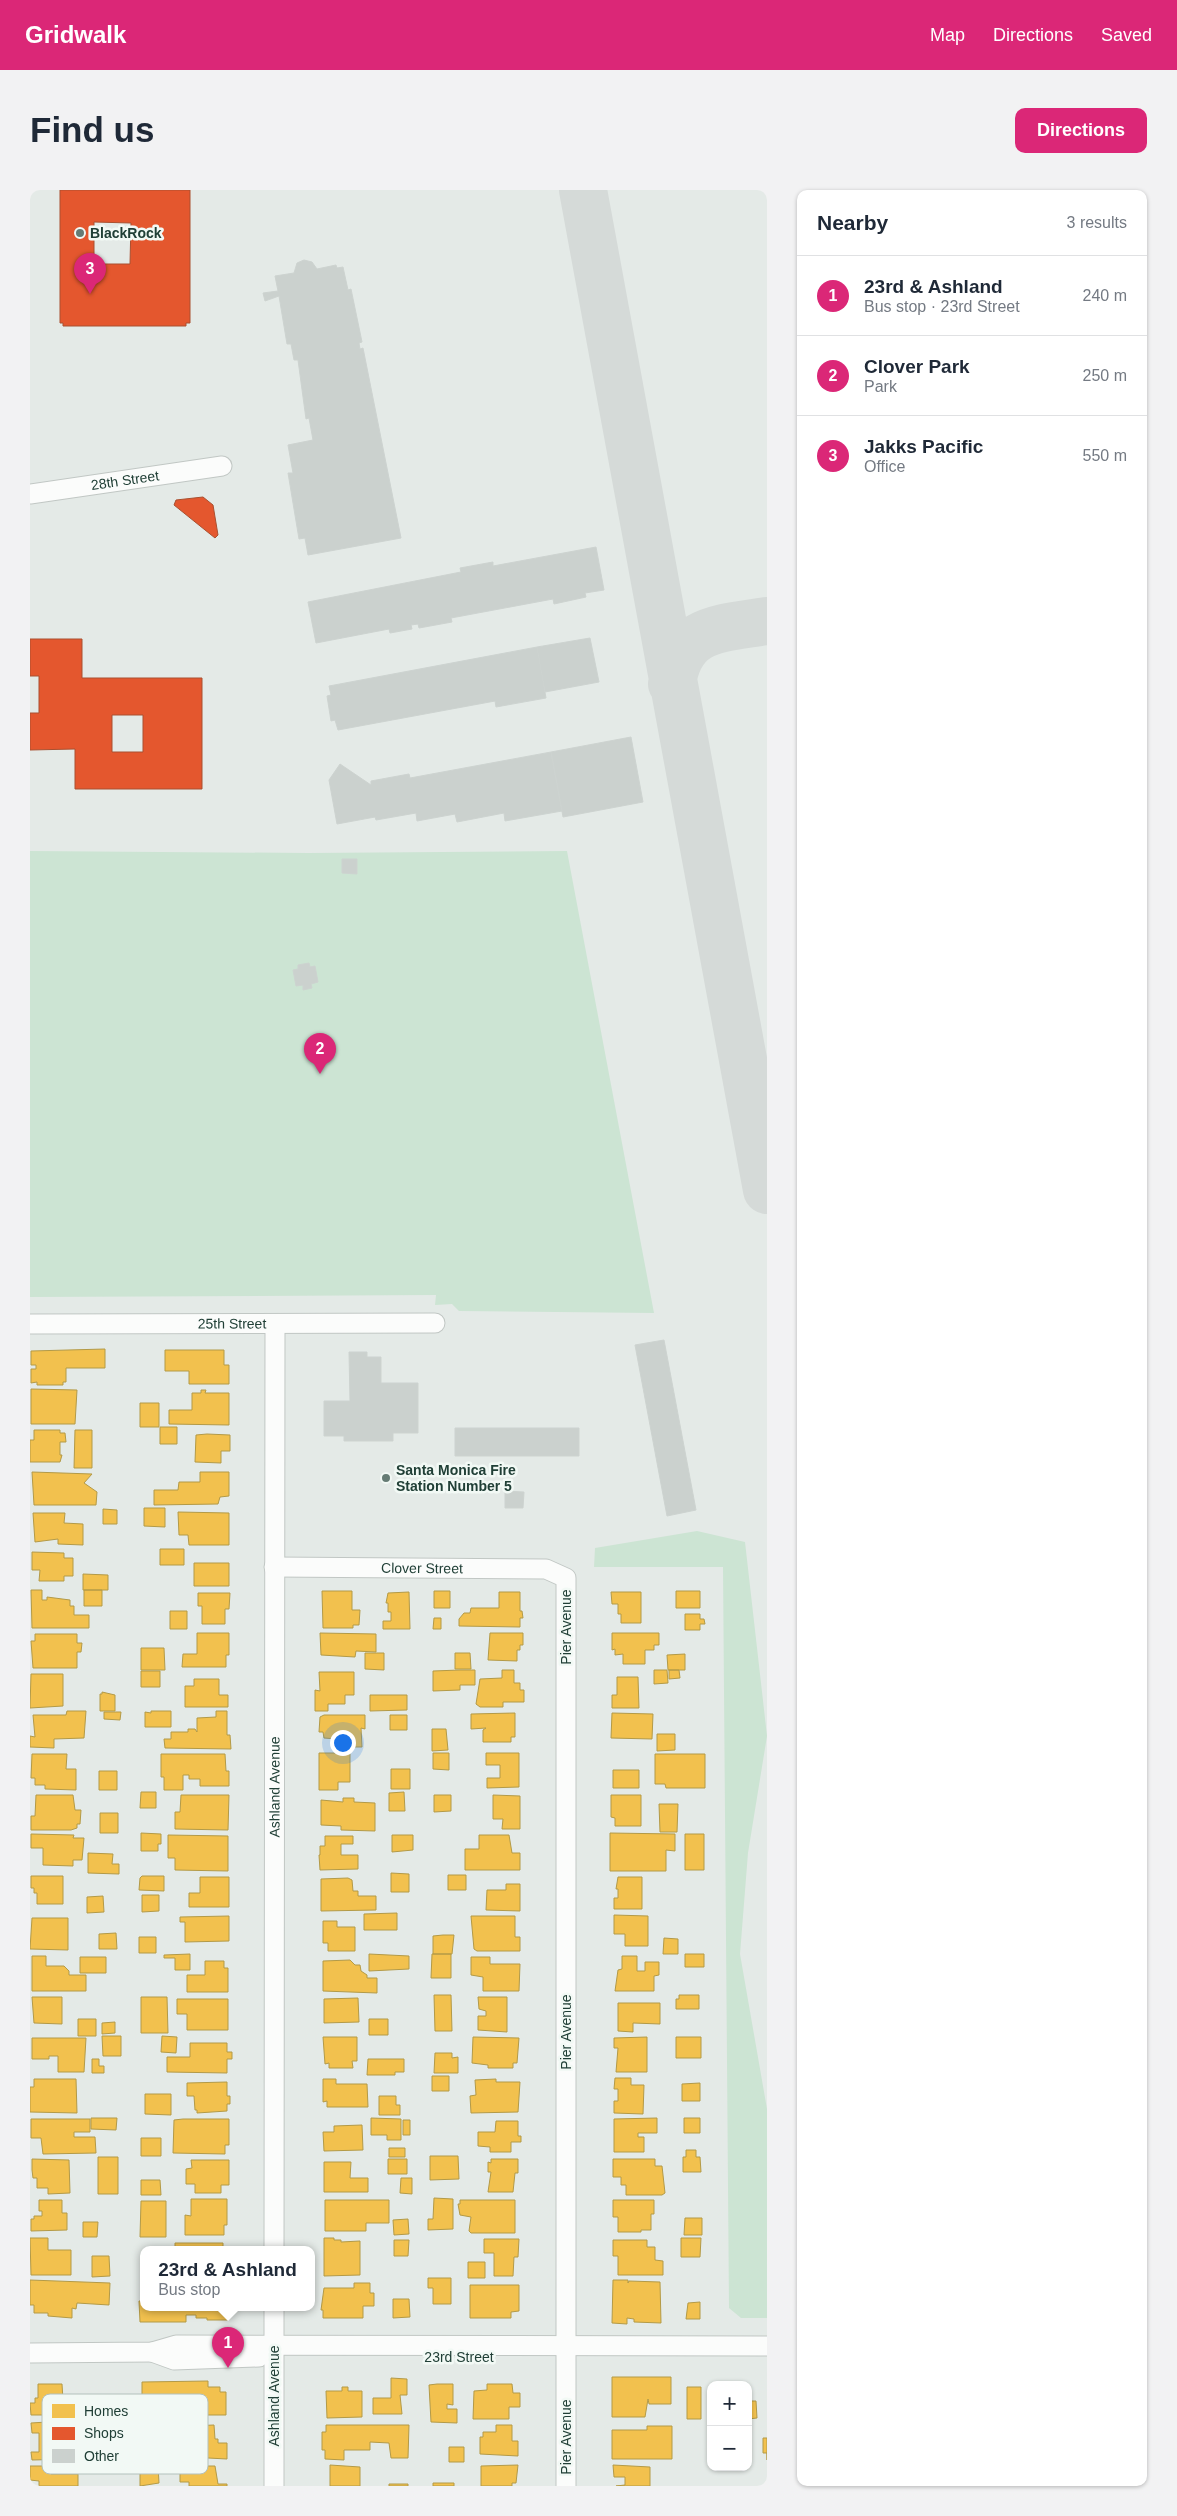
<!DOCTYPE html>
<meta charset="utf-8">
<style>
body{margin:0;font-family:Helvetica,sans-serif;background:#f2f2f3;color:#1f2937}
.controls{position:absolute;right:15px;bottom:15px;display:grid;overflow:hidden;border-radius:10px;box-shadow:0 1px 4px #0004}
.controls button{width:45px;height:45px;display:grid;place-items:center;padding:0;border:0;border-bottom:1px solid #e0e1e3;background:#fff;color:#1f2937;font:25px sans-serif}
.you{position:absolute;left:312px;top:1552px;width:18px;height:18px;margin:-12px;border:4px solid #fff;border-radius:50%;background:#1a73e8;box-shadow:0 0 0 8px #1a73e833}
.badge{display:grid;place-items:center;width:32px;height:32px;border-radius:50%;background:#db2777;color:#fff;font-size:16px;font-weight:700}
.pin{position:absolute;translate:-50% -41px;filter:drop-shadow(0 1px 2px #0008)}
.pin::after{content:'';position:absolute;top:26px;width:18px;height:15px;background:inherit;clip-path:polygon(0 0,100% 0,50% 100%)}
.popup{position:absolute;left:110px;top:2056px;width:175px;height:65px;box-sizing:border-box;display:grid;place-content:center;border-radius:10px;background:#fff;filter:drop-shadow(0 1px 4px #0005);font-size:16px;white-space:nowrap;color:#747a83}
.popup b{font-size:19px;color:#1f2937}
.popup::after{content:'';position:absolute;left:50%;top:100%;margin-left:-10px;border:10px solid transparent;border-top-color:#fff}
.list{margin:0;padding:0;list-style:none}
h2{display:flex;justify-content:space-between;align-items:center;height:65px;margin:0;padding:0 20px;font-size:21px}
h2 small{font-size:16px;font-weight:400;color:#747a83}
.list li{display:grid;grid-template-columns:32px 1fr auto;gap:15px;align-items:center;box-sizing:border-box;height:80px;padding:0 20px;border-top:1px solid #e0e1e3}
.list b{display:block;font-size:19px;white-space:nowrap}
.list p{margin:0;font-size:16px;white-space:nowrap;color:#747a83}
.list em{font-size:16px;font-style:normal;color:#747a83}
.map{position:relative;flex:none;width:737px;height:2296px;overflow:hidden;border-radius:10px}
header{display:flex;align-items:center;gap:30px;box-sizing:border-box;height:70px;padding:0 25px;background:#db2777;color:#fff}
header strong{font-size:24px}
nav{display:flex;gap:28px;margin-inline-start:auto;font-size:18px}
.intro{display:flex;align-items:center;justify-content:space-between;box-sizing:border-box;height:120px;padding:0 30px}
h1{margin:0;font-size:35px}
.button{padding:12px 22px;border-radius:10px;background:#db2777;color:#fff;font-size:18px;font-weight:700}
main{display:flex;gap:30px;padding:0 30px}
aside{flex:1;background:#fff;border-radius:10px;box-shadow:0 1px 4px #0004}
.map>svg:first-child{display:block}
.green{fill:#cce4d3}
.homes{fill:#f2c14e;stroke:#b39a47}
.shops{fill:#e4572e;stroke:#a95030;fill-rule:evenodd}
.lines{fill:none;stroke-linecap:round;stroke-linejoin:round}
.taxiway{stroke:#d5dad8;stroke-width:48}
.building{fill:#cbd1ce;stroke:#cdd3d0}
.minor-casing{stroke:#c1c7c4;stroke-width:21}
.minor{stroke:#fbfcfb;stroke-width:19}
.poi-dot{fill:#657b74;stroke:#f2f9f5;stroke-width:2}
.labels{text-anchor:middle;dominant-baseline:central;stroke-width:5;stroke-linejoin:round;paint-order:stroke}
.poi-label{font-size:14px;font-weight:bold;fill:#203f36;stroke:#f2f9f5;text-anchor:start}
.street-label{font-size:14px;fill:#203f36;stroke:#f2f9f5}
.key{fill:#f2f9f5;stroke:#b3c1bc;stroke-width:1}
.key-label{font-size:14px;fill:#203f36}
</style>
<header>
<strong>Gridwalk</strong>
<nav><a>Map</a><a>Directions</a><a>Saved</a></nav>
</header>
<div class="intro"><h1>Find us</h1><a class="button">Directions</a></div>
<main>
<div class="map">
<svg width="737" height="2296" viewBox="0 0 737 2296">
<rect width="100%" height="100%" fill="#e4eae7"/>
<path class="green" d="M0 661 278 663 537 661 624 1123 429 1121 422 1114 405 1115 406 1105 0 1107Z
M667 1341 715 1352 737 1546 718 1663 710 1764 737 1919V2128H711L699 2118 693 1377H564L565 1358Z"/>
<path class="homes" d="M75 1159V1178H36V1192H33V1195H7V1192L1 1193V1179H6V1175H1V1161Z
M135 1160H194V1175H199V1194H159V1181H135Z
M1 1199 47 1200 45 1234H1Z
M171 1200H176L175 1203H199V1235L139 1234V1220H162V1203H171Z
M110 1213H129V1237H110Z
M130 1237H147V1254H130Z
M4 1240H30V1243H35L36 1252H30V1265H32L30 1272H0V1250H4Z
M45 1240H62V1278H44Z
M177 1244 200 1245V1261H191V1273L165 1272 166 1245Z
M2 1282 62 1284 54 1293 67 1302 66 1315H4Z
M170 1282H199V1306L190 1307 188 1314 124 1315V1300H148L149 1292H170Z
M114 1318H135V1337L114 1336Z
M73 1319 87 1320V1334H73Z
M148 1322 199 1323V1355H159L158 1345H149Z
M3 1323H35L34 1333 53 1334V1355L28 1354V1349L5 1352Z
M130 1359H154V1375H130Z
M2 1362 34 1363V1368H43V1386H34V1391H9L10 1380H2Z
M164 1373H199V1396H164Z
M53 1384 78 1385V1400H53Z
M1 1400H12V1410H17V1407L40 1410V1416H44V1425H59V1438H2Z
M54 1400H72V1416H54Z
M292 1401H322V1420H330L329 1435H323V1438H293Z
M404 1401H420V1418H404Z
M646 1401H670V1418H646Z
M379 1402 380 1439H353V1431H361V1422H358V1413H356L358 1403Z
M469 1402H490V1421H492L493 1428H490V1437L429 1436V1429L434 1423H440L441 1418H469Z
M581 1402H611V1433H591V1424H588V1414H582Z
M168 1403H200L199 1419H195V1434H172V1416H168Z
M140 1421H157V1439H140Z
M655 1424H670V1429H674L675 1434H670V1440H655Z
M404 1428H411V1439H403Z
M167 1443H199V1465H196V1477H152L153 1464H167Z
M290 1443 346 1444V1462L326 1461 325 1467 291 1465Z
M460 1443H493V1455H490V1460H487V1471L458 1470Z
M582 1443H629V1455H624V1460H615V1474H593V1464L585 1465V1459L582 1460Z
M5 1444H47V1453H52L51 1462H47V1478H3L1 1451H5Z
M111 1458H134L135 1480H111Z
M335 1463H354V1480L335 1479Z
M425 1463H440L441 1479H425Z
M655 1464V1480H638L637 1465Z
M430 1480H445V1495H430V1500L403 1501V1481Z
M472 1480H484V1493H490V1500H494V1512H473V1517H450L446 1514 450 1489 472 1488Z
M624 1480H637L638 1493 624 1494Z
M639 1480H649L650 1488 639 1489Z
M111 1481H130V1497H111Z
M289 1482H324V1505H315V1514H298V1521H285V1500L290 1501Z
M1 1484H33V1516L0 1518Z
M587 1487H608L609 1518H582V1505H587Z
M164 1489H189V1505H198V1517H155V1496H164Z
M72 1502 85 1505V1521H70V1504H72Z
M340 1505H377V1520L340 1521Z
M37 1521H56L54 1548 24 1549V1558L0 1557V1546L5 1547 3 1525H36Z
M121 1521H141V1537H115V1522L121 1523Z
M186 1521H197V1545H200L201 1559 135 1558 134 1549H141V1542H158V1539H165L167 1542V1528L186 1527Z
M74 1522H91L90 1530 74 1529Z
M485 1523V1547H481V1552H453V1540L456 1538 441 1539V1524Z
M582 1523 623 1524 622 1549 581 1548Z
M294 1525H335V1539L331 1538 332 1557H307V1549L294 1548 293 1542H289L290 1527Z
M360 1525H377V1540H360Z
M402 1539H416L418 1560 402 1561Z
M627 1544H645V1560L627 1561Z
M289 1563H320V1592H308V1600H289Z
M403 1563H419V1580L403 1579Z
M456 1563H489V1597L457 1598V1588H470V1575H456Z
M2 1564H37L36 1579H46V1600L15 1599V1595H5V1588H1Z
M131 1564H195L196 1581H199V1596H170V1589H159V1585H153V1600H134V1587H131Z
M625 1564H675V1598H636L635 1594H625Z
M361 1579H380V1599H361Z
M583 1580H609V1598H583Z
M69 1581H87V1600H69Z
M111 1602H126V1618H110Z
M374 1602 375 1621H359V1603Z
M6 1605H43L45 1620H51L50 1634H47V1638L41 1640H1V1626H5Z
M151 1605H199L198 1640 145 1639V1622H150Z
M404 1605H421V1621L404 1622Z
M463 1605 490 1606V1639H472L473 1629H463Z
M581 1605H611V1636H585V1628L581 1627Z
M313 1608H324V1612L345 1613V1641L311 1640V1636L291 1635V1610L313 1612Z
M629 1614H648L647 1642H630Z
M70 1623H88V1643H70Z
M111 1643 131 1644V1654H128V1661H111Z
M580 1643 645 1644V1661L636 1660V1681H580Z
M1 1644 44 1645 43 1648H54L52 1670H43V1676L13 1675V1658H1Z
M655 1644H674V1680H655Z
M138 1645 198 1646V1681L145 1680V1668H138Z
M362 1645H383V1660L362 1662Z
M449 1645H479L482 1663H490V1680H435V1659H449Z
M295 1646H323V1654H311V1665H328V1679L290 1680 289 1665H290V1656H295Z
M58 1663 83 1664 82 1674H89V1684L58 1683Z
M361 1683 379 1684V1702H361Z
M418 1685H436V1700H418Z
M1 1686H33V1714H7V1703H4V1698H1Z
M112 1686H134V1701L109 1700 110 1688Z
M170 1687H199V1717H159V1703H170Z
M588 1687H612V1719H584V1708H588V1699H586Z
M318 1688 322 1690 323 1701H328V1706H346V1720L291 1721V1689Z
M476 1694H490V1721L456 1720 457 1700H476Z
M112 1705H129V1721L112 1722Z
M73 1706 74 1722 57 1723V1707Z
M367 1723V1740H334V1724Z
M584 1725 618 1726V1756H595V1744H584Z
M199 1726V1751L155 1752V1732H150V1727Z
M441 1726H485V1747H490V1761H447L444 1759Z
M2 1728H38V1760L0 1759Z
M293 1731H307V1737H325V1761H298V1753H293Z
M86 1743 87 1759H69V1744Z
M413 1745H424L422 1764H403V1746Z
M109 1747H126V1763H109Z
M634 1748 648 1749V1764H633Z
M160 1764V1780H145V1768H134V1765Z
M339 1764 379 1766V1779L339 1781Z
M402 1764H421V1788H401Z
M655 1764H674V1777H655Z
M2 1766H16V1776H34L39 1781V1785H56V1801H2Z
M592 1766H607V1781H615V1772H629V1785L624 1786V1801H585L588 1780 592 1779Z
M50 1767H76V1783H50Z
M441 1767H460V1774H490L489 1801H453V1787L441 1785Z
M320 1770 325 1775H330L331 1781 337 1785V1788H347V1803L293 1801V1771Z
M175 1771H194V1778H198V1802H157V1785H175Z
M404 1805H421L422 1841H405Z
M649 1805H669V1819H646V1809H649Z
M2 1807H32V1834L4 1833Z
M111 1807H137L138 1843H111Z
M448 1807H477V1842L448 1840V1826H456V1821L449 1819Z
M328 1808 329 1832 294 1833V1809Z
M147 1809H198V1840H157V1824H147Z
M588 1813H630V1834L603 1833V1842L588 1841Z
M48 1829H66V1846H48Z
M339 1829H358V1845H339Z
M85 1832V1843L72 1844V1833Z
M72 1846H91V1866H73Z
M132 1846 147 1847 146 1863 131 1862Z
M293 1847H327V1871H322L323 1878H299V1873L295 1874Z
M443 1847 489 1848 487 1873H483V1878H458V1875L442 1873Z
M617 1847V1882H586L588 1858H584V1848Z
M646 1847H671V1868H646Z
M2 1848H56L54 1882H28V1866H19V1869H2Z
M160 1853H197V1862H202V1869H197V1883L137 1882V1867H160Z
M405 1863H422V1868L428 1867V1883H404Z
M62 1869H69V1876H74V1883H62Z
M338 1869H374V1882H365V1885H337Z
M402 1886H419V1901H402Z
M585 1888H601V1895H614L613 1924 584 1923V1911H588V1899H584Z
M4 1889H46L47 1923 0 1922V1897H4Z
M293 1889H306V1894H337L338 1917H297V1911L293 1912Z
M466 1889V1892H490L488 1922 441 1923 440 1906 446 1905 445 1890Z
M197 1892V1906H200V1914H197V1921L167 1923V1920H165L164 1906H157V1893Z
M670 1893V1911H652V1894Z
M115 1904H141V1925L115 1924Z
M349 1906H366V1915H370V1925H349Z
M61 1928H87L86 1940 61 1939Z
M341 1928 371 1929V1950H357V1945H341Z
M627 1928V1943H608V1947H614V1962H584V1929Z
M654 1928H670V1943H654Z
M1 1929H60V1942H44V1947H65L66 1963 13 1964 11 1948H1Z
M153 1929H199V1955H195V1964L143 1963 144 1930Z
M373 1930H380V1945H373Z
M466 1931H488V1946H491V1952H481V1962H460V1957L448 1956V1942H465Z
M332 1935 333 1960 294 1961 293 1942H304V1936Z
M111 1948H131V1966H111Z
M359 1958H375V1967H359Z
M656 1960H666V1967H670L671 1982H653V1967H656Z
M400 1966H428L429 1989 400 1990Z
M68 1967H88V2004H68Z
M2 1969 39 1970 40 2003 18 2004V1998H7V1988H3L2 1980Z
M358 1969H377V1984H358Z
M461 1969H488V1983H485L483 2002H458L461 1982H458V1972L461 1973Z
M583 1969H625V1976H632L635 2003 632 2005H596V1995H591V1987H583Z
M161 1970H199V1995H191V2003H165V1994H156V1979L162 1978Z
M294 1972H321L320 1988H338V2002H294Z
M371 1988H382V2004L370 2003Z
M111 1990H130L131 2005H111Z
M404 2008 423 2009V2039L398 2040V2029H403Z
M161 2009H197V2035H194V2045H155V2025L161 2026Z
M9 2010H32V2023H37V2040L1 2041V2029H4V2026H12V2021H9Z
M295 2010H359V2033H336V2041H295Z
M430 2010H485V2043H441L439 2041 441 2027 430 2025 428 2014H430Z
M583 2010H624V2024H621V2040H611V2042H588V2027H583Z
M111 2011H136V2047H110Z
M655 2028H672V2045H654Z
M378 2029 379 2044 364 2045 363 2030Z
M53 2032H68L67 2047H53Z
M0 2048H18V2060H41V2085H1Z
M294 2048H304V2050H311V2052L330 2051V2085L294 2086Z
M651 2048H671L670 2067H651Z
M454 2049H489L488 2067H484L483 2086H464V2063H454Z
M364 2050H379L378 2066H364Z
M583 2050H617V2057H625V2070L633 2071V2085H588V2066H583Z
M145 2053H193V2059H145Z
M62 2066H79L80 2086 62 2087Z
M438 2072H455V2088H438Z
M398 2088H421V2114H403V2098H398Z
M0 2090 80 2093 79 2115 47 2113 46 2119 42 2118V2128L18 2126V2123H4V2115H0Z
M583 2090H598V2093L599 2091 630 2092 631 2133 604 2132V2129L597 2128V2134L582 2133Z
M324 2093H340V2103H344V2116H333V2128H293V2120H291L294 2098H324Z
M440 2095H489V2121L481 2122V2128H440Z
M363 2109H379L380 2127 363 2128Z
M109 2111H114V2117H198V2130H177V2128H166V2125H156V2132H110Z
M670 2112V2129H656L658 2113Z
M582 2187H641V2214H619L618 2209 615 2227H582Z
M361 2188 377 2189V2205H370L372 2224H343V2208H361Z
M178 2191V2197H190V2202H196V2225H168V2212L146 2214V2210H133V2227H112V2192Z
M8 2194H32L33 2210H49V2218L34 2219V2225H1L0 2213H5V2208H8Z
M407 2194H423V2215L417 2214V2219H427V2233L401 2232 399 2195Z
M457 2194H482L483 2203H490V2217H479V2229H443L444 2201 457 2200Z
M312 2197H318V2201H332V2227L297 2228 296 2201H312Z
M657 2197H671V2229H657Z
M718 2211H726L727 2228 718 2229Z
M54 2217H71V2231H54Z
M17 2232V2237L56 2236 58 2254 57 2257H48V2269L2 2270 1 2262H9V2243H2L1 2233Z
M120 2232H136V2273H111V2257H121Z
M184 2235 185 2249H188V2253H197V2269L159 2267 158 2236Z
M296 2235H379L378 2268H361L359 2253 340 2252V2260H314V2270L295 2269V2260H292V2242H296Z
M466 2235H482V2251H488V2266L450 2264V2247H453V2242H466Z
M617 2236H642V2269H582V2240H617Z
M733 2248H737V2270V2263H733Z
M419 2257H434V2272H419Z
M110 2275H128L129 2293 110 2296Z
M300 2275 330 2277V2296H300Z
M488 2275 486 2293H482V2296H451V2276Z
M583 2275 620 2277V2296H586L595 2295V2287H584Z
M0 2276H19L21 2284H48V2296H9V2291L0 2290Z
M150 2276H185L188 2294H197V2296H159V2292H150Z
M403 2293H424V2296H403Z
M359 2294H378V2296H359Z"/>
<path class="shops" d="M30 0H160V133H156V136H33V133H30ZM64 32 101 33 100 74H64Z
M173 307 183 315 188 345 185 348 144 315 146 310Z
M0 449H52V488H172V599H45V559L0 560V523H9V486H0ZM82 525H113V562H82Z"/>
<g class="lines">
<path class="taxiway" d="M553 0 737 1000
M642 494C650 437 689 439 737 431"/>
</g>
<path class="building" d="M274 70 282 72 287 79 306 75 307 78 313 77 318 100 321 99 332 152 329 153 330 159 333 158 371 348 278 365 275 348 269 349 258 283H263L258 255 283 250 279 228 276 229 268 170H264L261 154H257L249 106 235 111 233 103 248 101 245 86 264 83 267 73Z
M566 357 574 400 555 403 556 407 524 414 523 409 421 428 422 432 389 438 388 434 381 435 382 439 360 443 359 439 286 453 278 412 431 382 430 378 463 372V376Z
M560 448 569 492 515 502 507 457Z
M507 457 516 508 466 517 465 511 308 540 305 530 301 531 297 506 301 505 299 496Z
M601 547 613 612 533 627 521 562Z
M521 562 532 621 475 631 474 623 427 632 425 624 387 631 386 623 346 630 345 627 307 634 299 590 310 574 341 595V591L379 584 380 588Z
M312 669H327V684L312 683Z
M279 773 280 777 285 776 288 792 281 794 282 798 273 800V795L266 796 263 780 268 779V775Z
M634 1150 666 1320 637 1326 605 1155Z
M319 1162H337V1167H351V1193H388V1243H363V1251H314V1246H294V1211H320Z
M425 1238H549V1266H425Z
M475 1301 494 1302 493 1318H475Z"/>
<g class="lines">
<g class="minor-casing">
<g id="minor">
<path id="s1" d="M0 304 192 276"/>
<path id="s2" d="M0 1134 405 1133"/>
<path id="s3" d="M244 1377 516 1379 536 1388V2296"/>
<path id="s4" d="M244 2059 245 1135"/>
<path d="M244 2117V2296"/>
<path d="M122 2162 144 2170 229 2167"/>
<path d="M0 2163 122 2162 146 2155 737 2156"/>
</g>
</g>
<use href="#minor" class="minor"/>
</g>
<g class="poi-dot">
<circle cx="50" cy="43" r="5"/>
<circle cx="356" cy="1288" r="5"/>
</g>
<g class="labels">
<g class="poi-label">
<text x="60" y="43">BlackRock</text>
<text x="366" y="1280">Santa Monica Fire<tspan x="366" dy="16">Station Number 5</tspan></text>
</g>
<g class="street-label">
<text stroke="none"><textPath href="#s1" startOffset="96">28th Street</textPath></text>
<text stroke="none"><textPath href="#s2" startOffset="202">25th Street</textPath></text>
<text stroke="none"><textPath href="#s3" startOffset="148">Clover Street</textPath></text>
<text transform="translate(536 1437) rotate(-90)">Pier Avenue</text>
<text stroke="none"><textPath href="#s4" startOffset="462">Ashland Avenue</textPath></text>
<text transform="translate(536 1842) rotate(-90)">Pier Avenue</text>
<text x="429" y="2167">23rd Street</text>
<text transform="translate(244 2206) rotate(-90)">Ashland Avenue</text>
<text transform="translate(536 2247) rotate(-90)">Pier Avenue</text>
</g>
</g>
<rect x="12" y="2204" width="166" height="80" rx="8" class="key"/>
<rect x="22" y="2214" width="23" height="14" fill="#f2c14e"/>
<rect x="22" y="2237" width="23" height="13" fill="#e4572e"/>
<rect x="22" y="2259" width="23" height="14" fill="#cbd1ce"/>
<g class="key-label">
<text x="54" y="2226">Homes</text>
<text x="54" y="2248">Shops</text>
<text x="54" y="2271">Other</text>
</g>
</svg>
<div class="controls">
<button>+</button>
<button>−</button>
</div>
<div class="you"></div>
<div class="pin badge" style="left:198px;top:2178px">1</div>
<div class="popup"><b>23rd &amp; Ashland</b>Bus stop</div>
<div class="pin badge" style="left:290px;top:884px">2</div>
<div class="pin badge" style="left:60px;top:104px">3</div>
</div>
<aside>
<h2>Nearby<small>3 results</small></h2>
<ul class="list">
<li><span class="badge">1</span><div><b>23rd &amp; Ashland</b><p>Bus stop · 23rd Street</p></div><em>240 m</em></li>
<li><span class="badge">2</span><div><b>Clover Park</b><p>Park</p></div><em>250 m</em></li>
<li><span class="badge">3</span><div><b>Jakks Pacific</b><p>Office</p></div><em>550 m</em></li>
</ul>
</aside>
</main>
